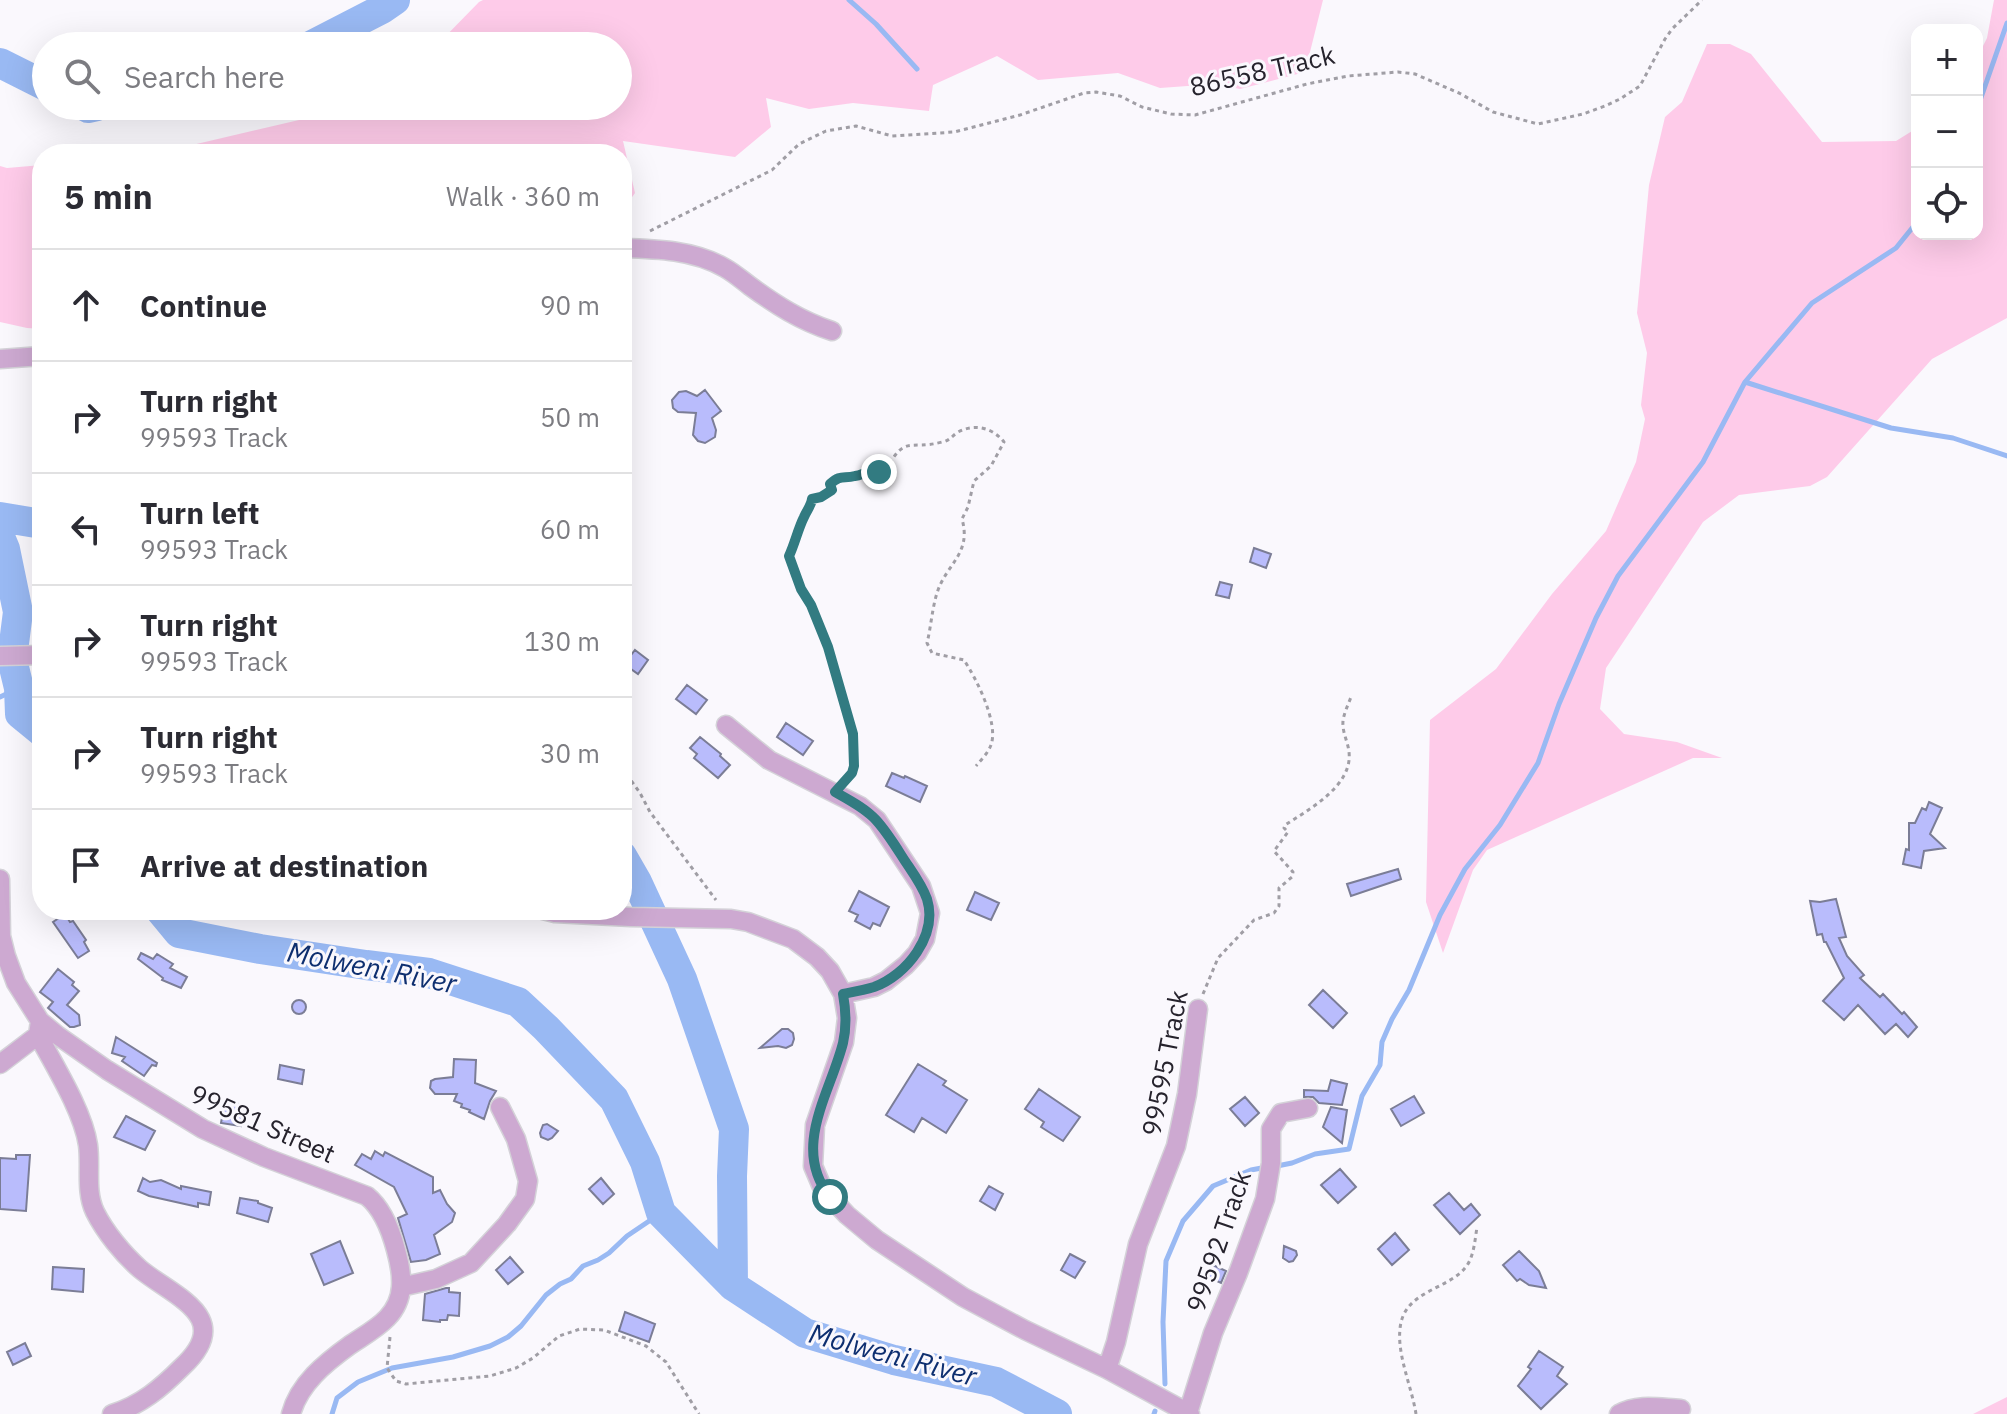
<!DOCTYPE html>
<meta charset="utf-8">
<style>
body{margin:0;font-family:"IBM Plex Sans",sans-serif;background:#f7f7f7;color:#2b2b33}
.controls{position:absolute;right:24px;top:24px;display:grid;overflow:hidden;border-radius:16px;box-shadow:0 8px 32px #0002}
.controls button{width:72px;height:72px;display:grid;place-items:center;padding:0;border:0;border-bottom:2px solid #e1e1e2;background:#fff;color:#2b2b33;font:40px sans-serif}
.stop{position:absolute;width:24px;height:24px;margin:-18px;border:6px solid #327b81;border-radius:50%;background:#fff}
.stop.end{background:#327b81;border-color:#fff;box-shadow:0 2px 8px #0008}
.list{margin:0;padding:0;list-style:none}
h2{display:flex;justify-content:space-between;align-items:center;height:104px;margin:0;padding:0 32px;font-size:34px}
h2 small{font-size:26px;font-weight:400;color:#7c7c81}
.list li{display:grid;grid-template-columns:52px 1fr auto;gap:24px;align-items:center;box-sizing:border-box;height:112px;padding:0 32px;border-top:2px solid #e1e1e2}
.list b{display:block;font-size:30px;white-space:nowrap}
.list p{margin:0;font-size:26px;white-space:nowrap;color:#7c7c81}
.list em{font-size:26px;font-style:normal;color:#7c7c81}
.icon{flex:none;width:44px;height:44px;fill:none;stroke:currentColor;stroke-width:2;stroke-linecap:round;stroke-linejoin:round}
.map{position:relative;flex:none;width:2007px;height:1414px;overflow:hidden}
.search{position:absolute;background:#fff;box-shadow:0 8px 32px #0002;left:32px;top:32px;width:600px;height:88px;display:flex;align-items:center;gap:20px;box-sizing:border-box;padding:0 28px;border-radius:44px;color:#7c7c81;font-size:30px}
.panel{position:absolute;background:#fff;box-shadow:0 8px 32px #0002;left:32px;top:144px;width:600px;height:776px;border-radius:32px}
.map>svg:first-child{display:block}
.green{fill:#fecbe9}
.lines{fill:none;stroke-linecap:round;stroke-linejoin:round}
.stream{stroke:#99b9f3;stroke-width:5}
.river{stroke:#99b9f3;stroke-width:30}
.building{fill:#b9bcfc;stroke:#7b7d96;stroke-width:2}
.minor-casing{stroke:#d4d2d8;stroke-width:21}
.path{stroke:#a09ea5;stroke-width:3;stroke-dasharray:4 4;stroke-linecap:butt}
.minor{stroke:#cda9d1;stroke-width:18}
.route{stroke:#327b81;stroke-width:10}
.labels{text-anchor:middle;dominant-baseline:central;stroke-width:6;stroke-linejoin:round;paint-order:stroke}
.street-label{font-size:26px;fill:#26232d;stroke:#faf8fd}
.water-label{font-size:28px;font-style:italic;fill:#0e2f70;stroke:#faf8fd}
</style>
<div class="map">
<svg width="2007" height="1414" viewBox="0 0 2007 1414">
<rect width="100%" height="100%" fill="#faf8fd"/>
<path class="green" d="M483 0H1323L1305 72 1240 89 1215 84 1160 88 1118 73 1038 80 997 56 933 85 929 111 853 103 809 109 766 98 771 127 735 157 623 141 635 193 622 211V154H154L359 106H618V46H436L479 2Z
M1994 0H2007V318L1932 359 1827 477 1810 486 1739 495 1703 522 1606 668 1600 709 1624 734 1677 742 1722 758H1693L1487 850 1473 870 1443 953 1426 902 1430 720 1496 669 1552 594 1606 531 1636 462 1645 419 1641 405 1647 353 1637 313 1649 185 1665 117 1682 102 1707 44H1730L1751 54 1822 142 1896 141 1917 128V234H1977V58L1987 38Z
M42 165V329L27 328 0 322V166L7 168Z
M2007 1397V1414H1973Z"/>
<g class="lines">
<path class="stream" d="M849 0 876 24 917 69
M1977 109 2007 23
M1745 382 1891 428 1953 438 2007 456
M0 697 19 688
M1277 1166 1292 1163 1315 1154 1349 1149 1362 1096 1380 1065 1382 1042 1392 1019 1409 990 1440 915 1465 869 1500 825 1538 763 1559 704 1596 618 1618 576 1703 462 1745 382 1812 303 1896 248 1917 222
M1165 1384 1163 1322 1166 1261 1183 1221 1213 1186 1251 1170 1267 1167
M332 1414 337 1398 358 1382 392 1368 453 1357 490 1346 508 1337 521 1326 546 1295 560 1284 571 1279 583 1266 598 1260 609 1253 627 1236 661 1213
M1154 1414 1155 1411"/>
<path class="river" d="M310 46 382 9 395 0
M0 63 46 86
M85 106 88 108 97 106
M0 517 42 524
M0 537 5 549 18 612 12 659 19 688 20 714 42 732
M622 856 637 882 682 979 734 1129 732 1176 733 1286 805 1333 894 1360 996 1382 1057 1414
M160 910 179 933 260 949 366 965 429 973 518 1002 546 1028 614 1099 645 1162 661 1213 733 1286"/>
</g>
<path class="building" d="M705 390 721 411 712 418 716 430 715 437 705 443 698 441 693 435 696 413 678 412 673 408 672 400 679 392 686 391 697 396Z
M1254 548 1271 554 1266 568 1250 562Z
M1220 582 1232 585 1229 598 1216 595Z
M635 650 648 660 638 674 624 664Z
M687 685 707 700 696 714 676 699Z
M786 723 813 741 803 755 777 737Z
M700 737 721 754 720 756 730 765 718 778 694 758 697 754 690 748Z
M892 773 904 778 905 776 927 786 920 802 886 786Z
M1929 802 1942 808 1930 834 1945 848 1924 851 1921 868 1903 864 1906 849 1909 850V823H1915L1922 808 1926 810Z
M1398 869 1401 879 1351 896 1347 884Z
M859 891 889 907 880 926 873 923 870 929 855 921 858 915 849 911Z
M975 892 999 903 991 920 967 910Z
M1836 899 1846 937 1839 938 1847 956 1864 975 1860 978 1880 997 1883 994 1902 1014 1904 1012 1917 1027 1908 1037 1896 1024 1885 1034 1858 1005 1844 1020 1823 1001 1844 978 1826 942H1824L1822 934 1817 935 1810 901 1820 902Z
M65 914 70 922 73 921 86 940 84 942 89 951 78 958 53 922Z
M141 953 153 959 157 954 173 964 170 968 187 977 181 988 162 980 163 978 138 959Z
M58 969 74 982 72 985 79 991 67 1005 79 1015 80 1025 74 1027H70L48 1008 53 1002 40 992Z
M1323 990 1347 1013 1333 1028 1309 1005Z
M292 1007a7 7 0 1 1 14 0a7 7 0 1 1-14 0Z
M782 1029H788L793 1033 794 1039 792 1045 786 1048 778 1046 760 1048Z
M116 1037 157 1063 156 1066 152 1065 144 1076 122 1061 125 1057 112 1053Z
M454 1059 476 1060 475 1083 496 1091 490 1101 484 1119 469 1112 470 1110 461 1107 462 1104 454 1101 457 1094H435L430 1088 431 1081 435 1079 453 1077Z
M918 1064 946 1081 943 1085 967 1100 946 1133 922 1118 914 1132 886 1115Z
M280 1065 304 1070 302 1084 278 1079Z
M1331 1080 1347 1084 1342 1105 1319 1103 1313 1097H1304V1090L1328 1091Z
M1039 1089 1080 1117 1063 1141 1041 1127 1044 1122 1025 1109Z
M1414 1096 1424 1113 1401 1126 1391 1109Z
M1245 1097 1259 1113 1245 1126 1230 1109Z
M225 1101 244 1105 241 1126 221 1123Z
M1331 1107 1347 1110 1342 1143 1323 1127Z
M126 1116 155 1131 145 1150 114 1137Z
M547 1124 558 1131 552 1138 548 1140 541 1137 540 1133 543 1125Z
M375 1151 383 1156 385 1152 433 1177V1193L440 1190 447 1204 455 1213 452 1222 434 1235 440 1254 426 1260 411 1262 398 1218 407 1214 394 1187 355 1165 362 1154 371 1159Z
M16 1155H30L26 1211 0 1209V1158L16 1159Z
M1340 1169 1356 1187 1338 1203 1321 1185Z
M143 1178 150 1182 161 1180 181 1189V1186L211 1192 209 1205 198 1203V1207L149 1196 138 1191Z
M601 1178 614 1194 603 1204 589 1189Z
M989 1186 1003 1194 995 1210 980 1201Z
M1449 1193 1464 1210 1471 1204 1480 1215 1460 1234 1434 1205Z
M240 1198 258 1201V1203L272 1208 268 1222 237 1213Z
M1395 1233 1409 1250 1392 1265 1378 1249Z
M340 1241 353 1273 324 1285 311 1254Z
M1284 1246 1296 1251 1297 1255 1293 1261 1289 1262 1283 1258Z
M1519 1251 1539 1271 1546 1288 1529 1285 1520 1279 1517 1281 1503 1265Z
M1070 1254 1085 1262 1075 1278 1061 1270Z
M510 1257 523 1272 508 1284 496 1270Z
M1213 1265 1226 1271 1221 1283 1208 1277Z
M53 1267 84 1269 83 1292 52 1289Z
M446 1288H449V1292L460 1293 459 1316 448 1315 447 1320H440V1322L423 1320 425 1294Z
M625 1312 655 1324 649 1342 619 1331Z
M25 1343 31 1356 13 1365 7 1352Z
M1539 1351 1563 1367 1557 1376 1567 1384 1541 1409 1518 1386 1531 1369 1528 1367Z"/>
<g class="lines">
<g class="minor-casing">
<path id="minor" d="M622 248C657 249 694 250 725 268 734 273 742 280 750 286 776 305 801 321 832 331
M0 359 42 356
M0 656 42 655
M726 725 769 760 860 806 877 820 921 886 930 913 925 939 917 953 906 965 886 981 874 987 843 994
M0 879 1 936 6 956 16 983 40 1021 57 1035 107 1070 203 1129 264 1157 367 1196C383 1209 391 1231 396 1250 399 1261 402 1276 401 1287 399 1318 372 1330 350 1345 325 1363 299 1384 291 1414
M543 910 555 913 631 917 731 919 748 922 793 939 817 957 830 971 843 994 847 1018 844 1042 815 1125 813 1166 822 1187 830 1197 847 1215 877 1240 963 1297 1025 1330 1107 1369 1190 1414
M40 1021 38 1035C54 1065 83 1111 88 1145 91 1167 85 1191 95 1212 105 1232 123 1254 140 1269 174 1297 236 1317 182 1367 161 1388 141 1405 112 1414
M0 1064 38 1035
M401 1287 436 1279 471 1263 507 1224 525 1199 528 1181 516 1139 500 1107
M1107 1369 1116 1342 1138 1244 1176 1146 1187 1094 1198 1009
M1188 1413 1213 1333 1238 1273 1265 1199 1271 1163V1129L1281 1113 1308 1108
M1619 1414C1639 1403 1659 1408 1681 1409"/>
</g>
<path class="path" d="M650 231 772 170 799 144 826 131 856 126 892 136 954 132 1020 115 1084 93 1096 92 1120 96 1142 107 1171 114 1195 115 1307 84 1348 76 1398 72 1415 74 1459 93 1493 112 1538 124 1583 114 1605 106 1620 99 1640 86 1665 39 1672 29 1702 0
M622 768 640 793 650 812 716 900
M845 781 852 773 854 766 853 734 828 647 811 605 801 589 789 556C795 543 798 530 804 517 807 510 811 507 812 499L821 497 832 490 830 484C841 474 843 479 855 476 863 475 869 471 875 468L879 472H885C905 433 909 451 942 442 949 441 952 436 958 432 975 423 993 428 1004 442L991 466 974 481 968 507 962 519C972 554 946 564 937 593 932 609 931 627 927 643L932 653 964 660C976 678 999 723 991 745 988 753 981 760 976 766
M1203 994 1218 958 1254 920 1274 913 1279 906V888L1292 877 1293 872 1274 851 1288 832 1284 828 1285 825C1308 810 1353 786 1349 752 1348 742 1342 732 1343 721 1344 713 1348 705 1351 697
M390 1337 387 1368 396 1381 406 1384 490 1376 516 1368 533 1358 559 1336 580 1329 604 1330 646 1346 666 1362 699 1414
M1416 1414C1412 1388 1397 1355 1400 1329 1403 1291 1447 1290 1465 1268 1474 1258 1475 1239 1477 1227"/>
<use href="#minor" class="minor"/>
</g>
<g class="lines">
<path class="route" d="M830 1197C791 1148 830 1094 843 1043 847 1026 846 1011 843 994 853 992 864 990 874 987 907 975 938 935 927 899 922 885 913 873 905 861 896 847 887 832 876 820 865 808 849 800 835 792L852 773 854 766 853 734 828 647 811 605 801 589 789 556C795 543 798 529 804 517 807 510 811 506 812 499L821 497 832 490 830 484C841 474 843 479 855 476 863 475 869 471 875 468L879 472"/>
</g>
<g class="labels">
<g class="street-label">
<text transform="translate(1262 70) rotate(-13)">86558 Track</text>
<text transform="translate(1164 1063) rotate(-79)">99595 Track</text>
<text transform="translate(263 1123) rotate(24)">99581 Street</text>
<text transform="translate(1218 1241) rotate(-71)">99592 Track</text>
</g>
<g class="water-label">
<text transform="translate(372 967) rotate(11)">Molweni River</text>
<text transform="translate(893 1354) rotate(15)">Molweni River</text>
</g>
</g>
</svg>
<div class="controls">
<button>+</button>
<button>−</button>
<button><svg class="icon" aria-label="locate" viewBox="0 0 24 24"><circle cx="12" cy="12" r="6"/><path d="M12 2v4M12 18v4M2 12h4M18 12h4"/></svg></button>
</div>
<div class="stop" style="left:830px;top:1197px"></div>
<div class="stop end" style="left:879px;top:472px"></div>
<div class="search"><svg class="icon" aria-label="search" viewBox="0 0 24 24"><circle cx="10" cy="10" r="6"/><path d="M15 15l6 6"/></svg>Search here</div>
<section class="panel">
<h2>5 min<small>Walk · 360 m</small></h2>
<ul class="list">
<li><svg class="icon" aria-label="ahead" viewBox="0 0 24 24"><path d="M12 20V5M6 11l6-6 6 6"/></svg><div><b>Continue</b></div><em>90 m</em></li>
<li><svg class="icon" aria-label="right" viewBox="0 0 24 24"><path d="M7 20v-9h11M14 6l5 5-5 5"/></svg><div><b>Turn right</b><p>99593 Track</p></div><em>50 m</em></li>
<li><svg class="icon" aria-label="left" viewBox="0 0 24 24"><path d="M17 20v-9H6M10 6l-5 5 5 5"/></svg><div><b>Turn left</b><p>99593 Track</p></div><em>60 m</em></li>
<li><svg class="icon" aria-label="right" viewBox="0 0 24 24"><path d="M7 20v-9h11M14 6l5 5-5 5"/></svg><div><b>Turn right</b><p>99593 Track</p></div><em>130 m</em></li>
<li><svg class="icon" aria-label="right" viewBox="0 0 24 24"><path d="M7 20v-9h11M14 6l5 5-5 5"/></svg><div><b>Turn right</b><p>99593 Track</p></div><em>30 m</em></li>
<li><svg class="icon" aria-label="arrive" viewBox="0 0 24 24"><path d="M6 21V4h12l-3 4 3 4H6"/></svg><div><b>Arrive at destination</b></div></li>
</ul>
</section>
</div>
